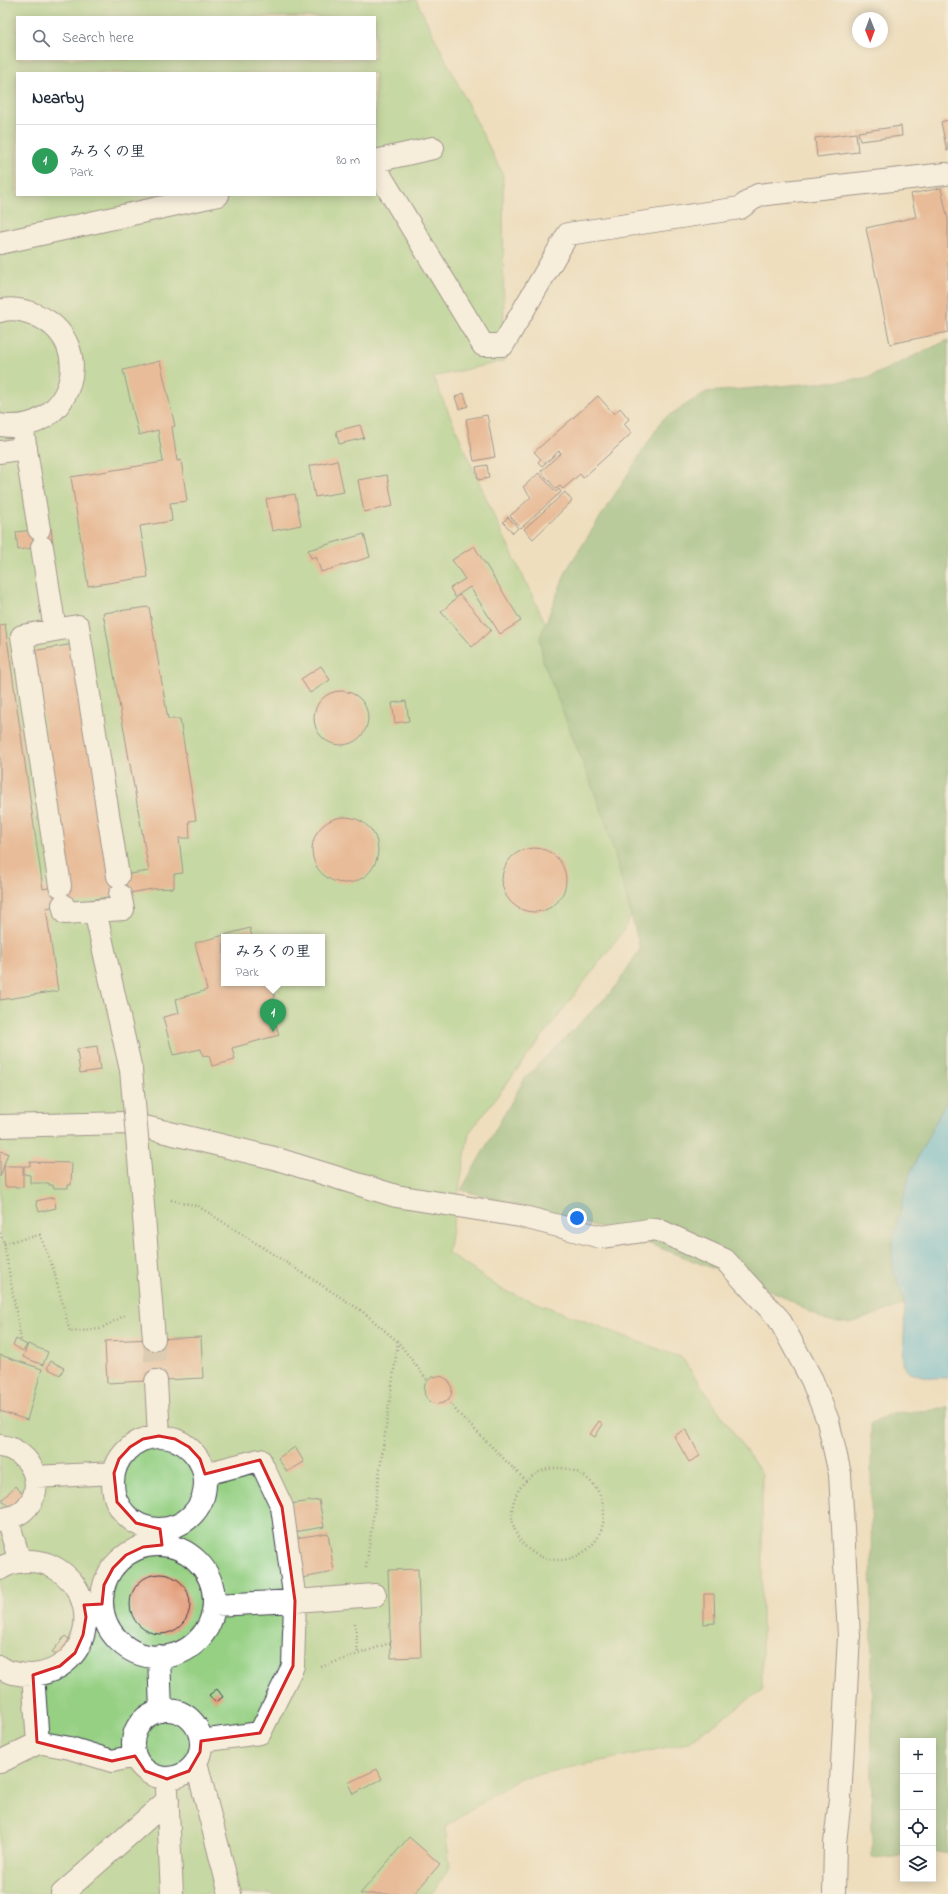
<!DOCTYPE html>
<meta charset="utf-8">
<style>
body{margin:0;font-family:"Indie Flower","Klee One",sans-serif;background:#f2f2f3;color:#1f2937}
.controls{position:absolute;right:12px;bottom:12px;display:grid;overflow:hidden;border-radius:0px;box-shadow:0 2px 10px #0003}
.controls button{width:36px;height:36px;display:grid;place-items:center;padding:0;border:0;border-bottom:1px solid #e0e1e3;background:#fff;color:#1f2937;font:20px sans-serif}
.compass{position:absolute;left:852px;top:12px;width:36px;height:36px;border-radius:50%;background:#fff;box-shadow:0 2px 10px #0003;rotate:179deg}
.you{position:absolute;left:577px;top:1218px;width:14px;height:14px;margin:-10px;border:3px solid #fff;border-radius:50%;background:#1a73e8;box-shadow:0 0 0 6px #1a73e833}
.badge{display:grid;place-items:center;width:26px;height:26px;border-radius:50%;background:#b45309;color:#fff;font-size:13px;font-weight:700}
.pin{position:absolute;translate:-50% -33px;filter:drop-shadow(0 1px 2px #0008)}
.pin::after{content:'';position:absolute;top:21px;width:14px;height:12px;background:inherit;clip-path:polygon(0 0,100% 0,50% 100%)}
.popup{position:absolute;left:221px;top:934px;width:104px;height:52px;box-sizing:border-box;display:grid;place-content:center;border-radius:0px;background:#fff;filter:drop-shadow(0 1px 3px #0005);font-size:13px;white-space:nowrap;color:#747a83}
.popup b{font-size:15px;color:#1f2937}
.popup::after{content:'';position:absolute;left:50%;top:100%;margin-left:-8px;border:8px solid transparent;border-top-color:#fff}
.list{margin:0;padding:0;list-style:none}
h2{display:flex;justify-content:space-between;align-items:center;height:52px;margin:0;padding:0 16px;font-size:17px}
h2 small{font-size:13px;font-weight:400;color:#747a83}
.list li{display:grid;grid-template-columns:26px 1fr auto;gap:12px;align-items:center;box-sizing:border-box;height:72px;padding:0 16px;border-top:1px solid #e0e1e3}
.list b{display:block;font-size:15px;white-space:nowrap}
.list p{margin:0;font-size:13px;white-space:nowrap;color:#747a83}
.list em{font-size:13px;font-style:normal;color:#747a83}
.icon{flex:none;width:22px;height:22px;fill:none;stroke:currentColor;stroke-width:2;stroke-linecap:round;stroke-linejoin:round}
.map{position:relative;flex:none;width:948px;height:1894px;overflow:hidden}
.search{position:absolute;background:#fff;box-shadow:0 2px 10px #0003;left:16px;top:16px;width:360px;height:44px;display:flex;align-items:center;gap:10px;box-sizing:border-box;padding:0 14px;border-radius:0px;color:#747a83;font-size:15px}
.panel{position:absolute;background:#fff;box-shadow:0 2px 10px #0003;left:16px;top:72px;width:360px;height:124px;border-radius:0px}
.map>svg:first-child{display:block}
.green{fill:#96d083;stroke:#5c795f;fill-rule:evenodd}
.forest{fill:#78b271;stroke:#4d6a56}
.water{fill:#61bfdf;stroke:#42708d}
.building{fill:#e1926b}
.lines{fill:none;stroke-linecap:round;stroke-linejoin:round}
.minor-tunnel{stroke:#c5b8a4;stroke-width:22;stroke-dasharray:22 11;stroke-linecap:butt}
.minor-casing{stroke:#413e4f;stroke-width:24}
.path{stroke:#413e4f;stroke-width:2.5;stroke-dasharray:1 3;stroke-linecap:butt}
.minor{stroke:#fff;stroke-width:22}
.minor-bridge-casing{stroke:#413e4f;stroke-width:24;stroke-linecap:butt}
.minor-bridge{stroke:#fff;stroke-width:22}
.marked{fill:none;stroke:#d62828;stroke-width:3;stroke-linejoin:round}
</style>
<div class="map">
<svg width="948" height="1894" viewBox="0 0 948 1894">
<rect width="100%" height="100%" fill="#f6f6f2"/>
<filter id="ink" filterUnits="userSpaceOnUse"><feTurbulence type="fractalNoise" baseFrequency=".025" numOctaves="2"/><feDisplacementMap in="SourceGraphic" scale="8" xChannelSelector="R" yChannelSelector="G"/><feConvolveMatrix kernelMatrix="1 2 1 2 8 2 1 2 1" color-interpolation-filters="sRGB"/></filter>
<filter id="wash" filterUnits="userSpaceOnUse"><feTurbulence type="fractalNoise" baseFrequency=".012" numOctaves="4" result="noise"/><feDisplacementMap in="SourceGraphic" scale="16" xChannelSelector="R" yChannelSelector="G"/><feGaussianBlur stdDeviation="0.9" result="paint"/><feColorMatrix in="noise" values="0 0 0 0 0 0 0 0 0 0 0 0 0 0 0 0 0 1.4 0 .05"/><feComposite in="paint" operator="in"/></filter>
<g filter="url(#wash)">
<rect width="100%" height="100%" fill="#eedebe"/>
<path class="green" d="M0 0H416L503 175 504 361 433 377 494 516 659 860 623 931 469 1133 448 1253 503 1290 682 1358 762 1474V1690L687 1743 520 1778 445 1827 450 1867 432 1894H0ZM17 17H375V59H17ZM17 73H375V195H17ZM224 937H322V983H224Z"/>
<path class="forest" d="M948 340V1098L910 1173 893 1267 905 1304 851 1323 826 1321 779 1294 621 1233 461 1190 525 1078 614 989 640 949 606 822 543 661 540 637 567 569 663 419 706 392 865 379Z
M948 1407V1852L933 1853V1741H903V1855L872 1858 871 1423 892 1413 943 1409Z"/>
<path class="water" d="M948 1098V1378H932L909 1373 903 1364 905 1304 893 1267 892 1243 910 1173Z"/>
<g id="blocks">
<path class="building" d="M948 120V151H947L941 122Z
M901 126 902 136 860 141 858 132Z
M856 133 858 152 817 157 815 138Z
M941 188 948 220V332L890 344 866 228 916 217 911 194Z
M160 361 175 426 172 427 177 461 181 460 187 501 170 503 172 521 140 526 148 577 88 586 71 477 163 462 158 430 139 435 123 370Z
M464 393 468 406 459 409 455 397Z
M598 396 614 414 620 408 629 419 624 424 632 433 583 478 580 474 563 489 560 486 556 489 541 471 561 453 559 451 542 466 538 462 541 459 534 452Z
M487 415 495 457 474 461 466 419Z
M360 425 364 438 339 444 336 431Z
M337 460 344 492 315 497 309 466Z
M487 465 489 478 478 480 476 467Z
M539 473 556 492 559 489 561 492 521 528 510 516 531 497 523 487Z
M387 475 393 506 364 512 358 480Z
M565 492 572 501 533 539 524 529Z
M295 494 301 525 272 531 266 499Z
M508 517 518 528 513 533 503 522Z
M51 528 53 545 18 550 16 532Z
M364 534 370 557 321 572 316 556 311 558 308 550Z
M474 546 521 621 500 634 470 587 455 597 450 588 465 579 452 560Z
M460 595 491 630 472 647 441 612Z
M149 607 168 719H180L196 820 189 821 190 838H179L183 873 174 874V888L152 889 46 908 58 991 0 1000V625L5 624 43 889 70 884 32 651 74 644 112 877 149 871 103 613Z
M321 666 330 680 310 693 301 679Z
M314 718a27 27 0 1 1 54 0a27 27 0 1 1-54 0Z
M406 701 409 721 395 723 392 703Z
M312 850a33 33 0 1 1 66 0a33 33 0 1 1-66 0Z
M502 880a32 32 0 1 1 64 0a32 32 0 1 1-64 0Z
M250 928 252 937H224V983H265L266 985 271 984 275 998 269 1000 279 1035 232 1048 235 1060 212 1066 209 1055 203 1056 201 1049 173 1055 163 1017 179 1013 176 999 207 990 195 943Z
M97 1046 100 1070 80 1073 77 1049Z
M0 1151 8 1153 0 1177Z
M30 1162 72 1163 71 1185H68V1188H53V1185H49V1183H30V1175L24 1174V1166H30Z
M4 1166H23V1187H5Z
M54 1197 56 1208 39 1212 36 1201Z
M201 1337 203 1378 107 1383 105 1341Z
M16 1339 27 1345 23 1351 13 1345Z
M28 1344 48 1352 43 1365 23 1357Z
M0 1355 42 1369 27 1420 0 1411Z
M51 1361 64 1368 60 1375 47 1368Z
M424 1390a14 14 0 1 1 28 0a14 14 0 1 1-28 0Z
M599 1421 603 1424 595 1437 590 1434Z
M686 1429 700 1456 689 1462 674 1436Z
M295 1447 304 1462 287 1472 278 1458Z
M15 1486 29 1499 16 1513 2 1500Z
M319 1500 324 1527 294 1532 290 1504Z
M328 1533 334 1572 302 1578 295 1538Z
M418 1569 421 1657 391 1658 388 1570Z
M130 1604a30 30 0 1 1 60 0a30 30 0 1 1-60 0Z
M704 1594H714L715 1623 704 1624Z
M65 1636 74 1643 62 1659 52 1652Z
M217 1689 223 1697 215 1702 209 1695Z
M377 1769 382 1779 353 1794 348 1783Z
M409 1837 440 1864 414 1894H360Z"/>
</g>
</g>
<g filter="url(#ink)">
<use href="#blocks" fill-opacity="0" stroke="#413e4f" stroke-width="1"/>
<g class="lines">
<path class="minor-tunnel" d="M154 1339 156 1381"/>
<g class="minor-casing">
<path id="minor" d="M375 161 433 148
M375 167 483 345H503L568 234 740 208 758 195 946 174
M0 243 218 195
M0 311C12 307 24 310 36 315 100 342 72 437 0 425
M22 426 39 529
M0 452 26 448
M42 547 55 630 78 626 118 876
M55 630 22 636 60 886
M120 895 123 909 95 911 131 1070
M63 905 65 913 95 911
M0 1126 128 1123 274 1158 396 1196 520 1216 601 1237 656 1229 725 1260 779 1319 812 1380 828 1421 840 1474 849 1636 840 1799 835 1843 834 1894
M141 1181 154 1339
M156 1381 159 1436
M113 1483a46 46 0 1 1 92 0a46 46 0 1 1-92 0Z
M0 1446C32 1450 49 1488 23 1511 16 1517 8 1518 0 1520
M35 1477 114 1473
M7 1518 20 1562
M102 1601a56 56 0 1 1 112 0a56 56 0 1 1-112 0Z
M0 1569C12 1560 33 1559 47 1564 105 1588 95 1670 32 1675 21 1675 9 1674 0 1667
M214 1605 295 1601 375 1595
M159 1656 161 1711
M133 1744a34 34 0 1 1 68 0a34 34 0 1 1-68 0Z
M201 1741 260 1733 293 1666 295 1601 282 1507 260 1460 205 1474
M37 1742 70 1748 112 1761 135 1756
M0 1762 38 1743 33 1675
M196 1762 230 1894
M167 1790 172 1894
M62 1894 168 1800"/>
</g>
<path class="path" d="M171 1200 198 1206 362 1311 398 1342 428 1381
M0 1233 4 1243 21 1340
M4 1243 40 1235 54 1271 70 1332 100 1329 125 1315
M448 1400 457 1412 526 1481
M512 1514a46 46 0 1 1 92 0a46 46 0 1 1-92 0Z
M366 1568 398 1342
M355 1623 358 1654
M321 1667 390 1643"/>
<use href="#minor" class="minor"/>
<g class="minor-bridge-casing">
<path id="minor-bridge" d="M131 1070 141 1181"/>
</g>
<use href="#minor-bridge" class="minor-bridge"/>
</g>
</g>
<path d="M0 0H948V1894H0ZM159 1436 175 1439 189 1447 200 1459 205 1474 260 1460 282 1507 295 1601 293 1666 260 1733 201 1741 200 1752 189 1771 167 1779 145 1771 135 1756 112 1761 37 1742 33 1675 60 1666 75 1653 83 1635 86 1617 84 1605 102 1604 104 1585 113 1568 126 1555 143 1547 162 1545 160 1529 136 1523 117 1502 114 1473 119 1459 130 1447 143 1439Z" fill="#eedebe" fill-opacity=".55" fill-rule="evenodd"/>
<path class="marked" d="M159 1436 175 1439 189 1447 200 1459 205 1474 260 1460 282 1507 295 1601 293 1666 260 1733 201 1741 200 1752 189 1771 167 1779 145 1771 135 1756 112 1761 37 1742 33 1675 60 1666 75 1653 83 1635 86 1617 84 1605 102 1604 104 1585 113 1568 126 1555 143 1547 162 1545 160 1529 136 1523 117 1502 114 1473 119 1459 130 1447 143 1439Z"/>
</svg>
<div class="controls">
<button>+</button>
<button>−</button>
<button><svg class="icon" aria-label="locate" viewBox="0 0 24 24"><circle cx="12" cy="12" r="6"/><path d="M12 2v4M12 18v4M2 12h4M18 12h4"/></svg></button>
<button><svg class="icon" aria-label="layers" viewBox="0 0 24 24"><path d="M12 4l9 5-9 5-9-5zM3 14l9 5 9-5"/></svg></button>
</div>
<svg class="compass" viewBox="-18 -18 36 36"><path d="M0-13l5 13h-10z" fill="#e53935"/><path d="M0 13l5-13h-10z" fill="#747a83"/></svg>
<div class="you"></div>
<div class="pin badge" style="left:273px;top:1032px;background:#2e9e5b">1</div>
<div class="popup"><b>みろくの里</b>Park</div>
<div class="search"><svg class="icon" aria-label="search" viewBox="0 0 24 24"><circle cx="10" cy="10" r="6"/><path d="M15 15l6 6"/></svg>Search here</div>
<section class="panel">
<h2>Nearby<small></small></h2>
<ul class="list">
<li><span class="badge" style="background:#2e9e5b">1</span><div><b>みろくの里</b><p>Park</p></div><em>80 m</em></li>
</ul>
</section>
</div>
